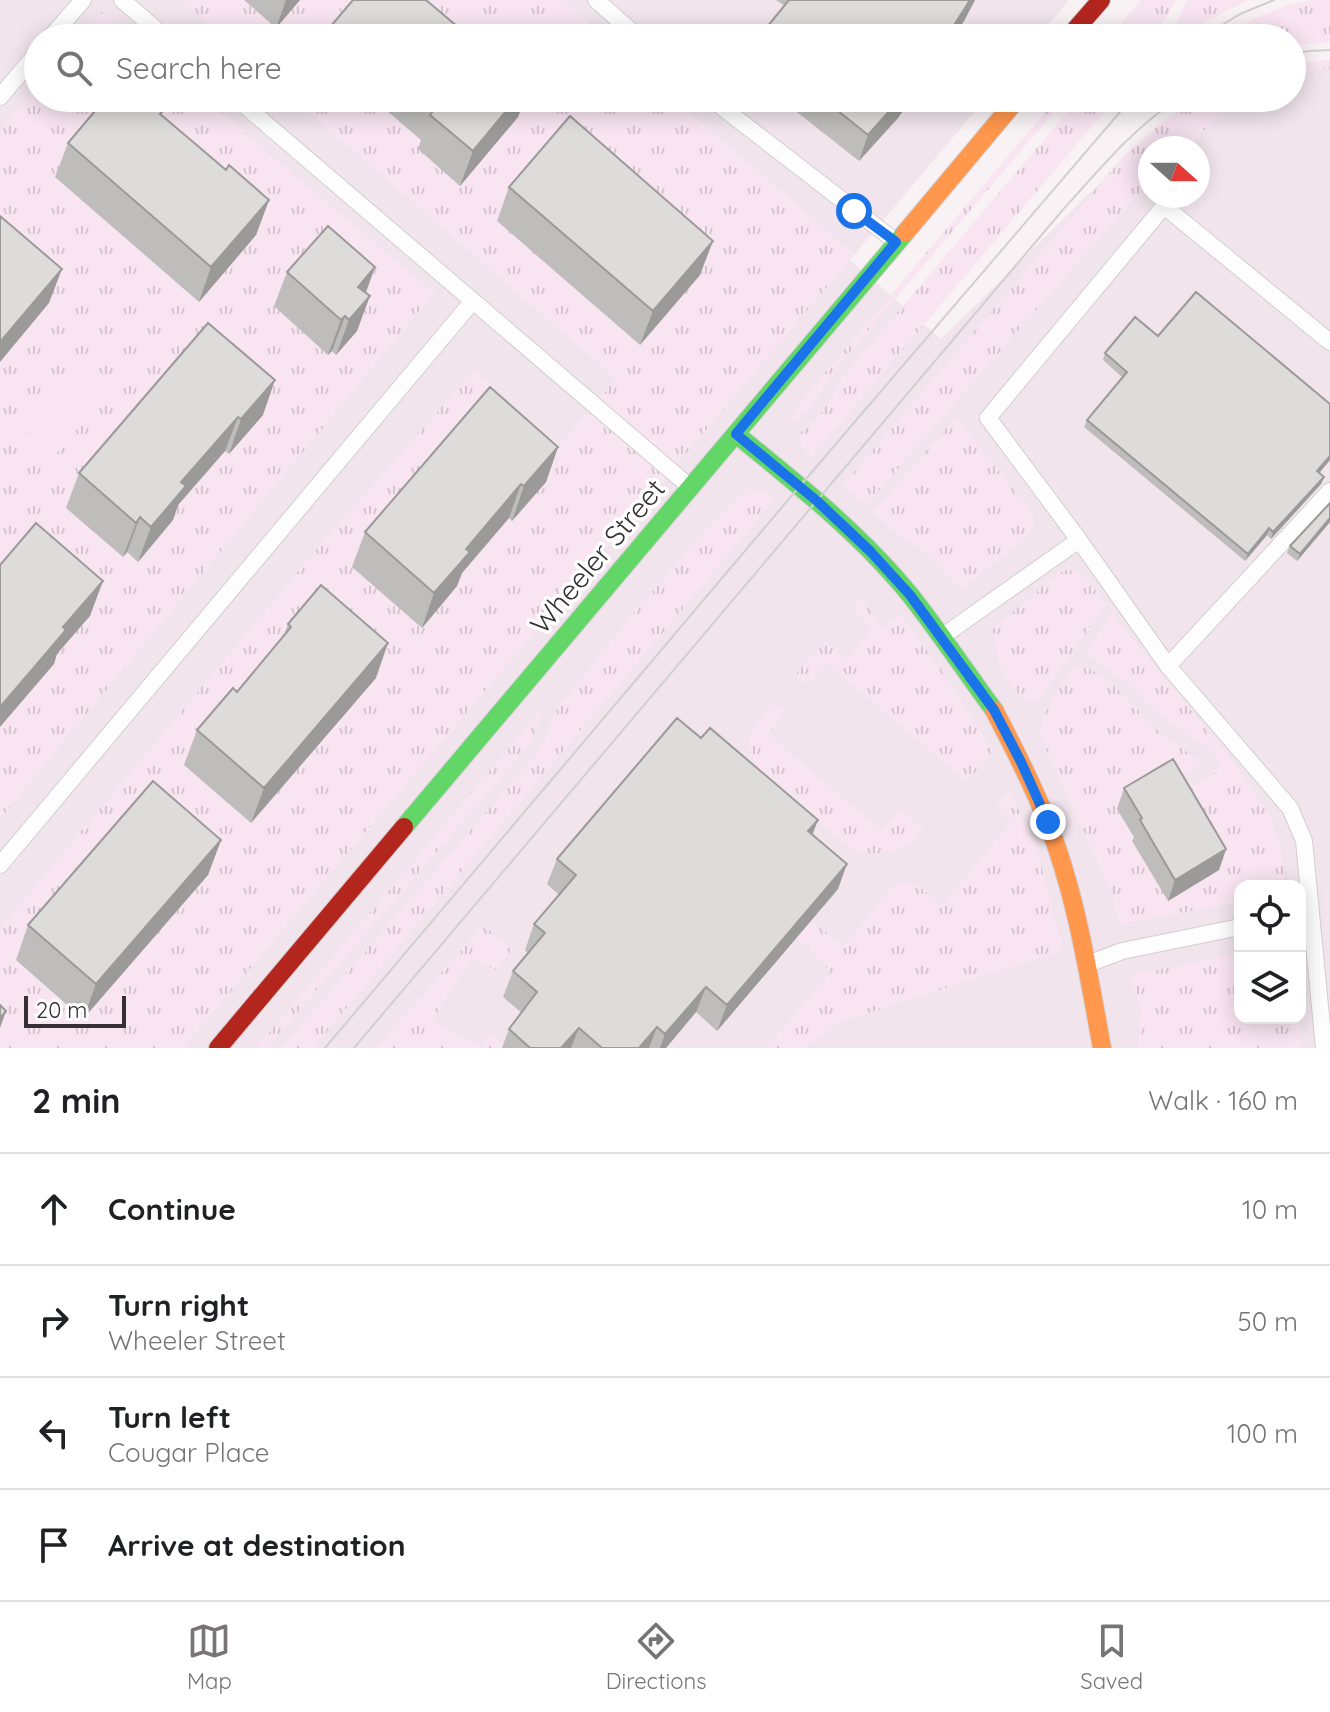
<!DOCTYPE html>
<meta charset="utf-8">
<style>
body{margin:0;font-family:Quicksand,sans-serif;background:#f6f6f6;color:#202124}
.controls{position:absolute;right:24px;bottom:24px;display:grid;overflow:hidden;border-radius:16px;box-shadow:0 4px 20px #0003}
.controls button{width:72px;height:72px;display:grid;place-items:center;padding:0;border:0;border-bottom:2px solid #e0e0e0;background:#fff;color:#202124;font:40px sans-serif}
.compass{position:absolute;left:1138px;top:136px;width:72px;height:72px;border-radius:50%;background:#fff;box-shadow:0 4px 20px #0003;rotate:111deg}
.scale{position:absolute;left:24px;bottom:20px;width:102px;box-sizing:border-box;padding-left:8px;border:4px solid #343033;border-top:0;font-size:22px;line-height:28px;white-space:nowrap;color:#343033;-webkit-text-stroke:6px #fff;paint-order:stroke}
.stop{position:absolute;width:24px;height:24px;margin:-18px;border:6px solid #1a73e8;border-radius:50%;background:#fff}
.stop.end{background:#1a73e8;border-color:#fff;box-shadow:0 2px 8px #0008}
.list{margin:0;padding:0;list-style:none}
h2{display:flex;justify-content:space-between;align-items:center;height:104px;margin:0;padding:0 32px;font-size:34px}
h2 small{font-size:26px;font-weight:400;color:#757577}
.list li{display:grid;grid-template-columns:52px 1fr auto;gap:24px;align-items:center;box-sizing:border-box;height:112px;padding:0 32px;border-top:2px solid #e0e0e0}
.list b{display:block;font-size:30px;white-space:nowrap}
.list p{margin:0;font-size:26px;white-space:nowrap;color:#757577}
.list em{font-size:26px;font-style:normal;color:#757577}
.icon{flex:none;width:44px;height:44px;fill:none;stroke:currentColor;stroke-width:2;stroke-linecap:round;stroke-linejoin:round}
.map{position:relative;flex:none;width:1330px;height:1048px;overflow:hidden}
.search{position:absolute;background:#fff;box-shadow:0 4px 20px #0003;left:24px;right:24px;top:24px;height:88px;display:flex;align-items:center;gap:20px;box-sizing:border-box;padding:0 28px;border-radius:44px;color:#757577;font-size:30px}
.sheet{height:552px;background:#fff}
nav{display:flex;justify-content:space-around;align-items:center;box-sizing:border-box;height:112px;border-top:2px solid #e0e0e0;background:#fff;font-size:22px;color:#757577}
nav a{display:grid;justify-items:center;gap:4px}
nav .on{color:#797477}
.map>svg:first-child{display:block}
.built{fill:#f1e4ec;fill-rule:evenodd}
.grass{fill:url(#grass-tufts)}
.garden{fill:#f9e5f2}
.lines{fill:none;stroke-linecap:round;stroke-linejoin:round}
.lane-casing{stroke:#d3ced0;stroke-width:18}
.fast-casing{stroke:#d3ced0;stroke-width:20}
.slow-casing{stroke:#d3ced0;stroke-width:20}
.jam-casing{stroke:#d3ced0;stroke-width:20}
.lane{stroke:#fefdfe;stroke-width:16}
.fast{stroke:#63d668;stroke-width:18}
.slow{stroke:#ff974d;stroke-width:18}
.jam{stroke:#b3261e;stroke-width:18}
.tram{stroke:#d1cfd0;stroke-width:2}
.wall{fill:#bebdbc}
.shaded-wall{fill:#9b9a99}
.building{fill:#dddcdb;stroke:#9b9a99;stroke-width:2}
.route{stroke:#1a73e8;stroke-width:10}
.labels{text-anchor:middle;dominant-baseline:central;stroke-width:7;stroke-linejoin:round;paint-order:stroke}
.street-label{font-size:28px;fill:#343033;stroke:#fff}
</style>
<div class="map">
<svg width="1330" height="1048" viewBox="0 0 1330 1048">
<defs>
<pattern id="grass-tufts" width="24" height="20" patternUnits="userSpaceOnUse" patternTransform="scale(2)"><rect width="24" height="20" fill="#f9e5f2"/><path d="M3 7l-1-3M5 7V3M7 7l1-3M15 17l-1-3M17 17v-4M19 17l1-3" fill="none" stroke="#d6c5d0"/></pattern>
</defs>
<rect width="100%" height="100%" fill="#f8f2f5"/>
<path class="built" d="M0 0H551L595 38H38V98H664L941 339 1163 121 1200 98H1292V64L1330 60V1048H0ZM1150 148H1198V196H1150ZM1240 886H1300V1018H1240Z
M562 0H1069L1037 38H604Z
M673 98H986L854 255Z"/>
<path class="grass" d="M181 0H562L604 38H224Z
M1141 0H1176C1169 14 1158 35 1141 38 1131 40 1118 38 1108 38Z
M1187 0H1248L1204 23 1184 38H1161L1176 23Z
M1309 0H1330V42L1292 46V38H1219C1247 21 1276 7 1309 0Z
M102 12 133 38H80Z
M1330 60V69H1320L1292 75V64Z
M38 86V98H204L434 293 0 819V130Z
M293 98H673L854 255 183 1048H0V928L323 542 474 370 559 445 616 379Z
M1057 98H1066L834 371 811 408 791 424 794 412 807 394Z
M1079 98H1118L1100 117 811 458C787 433 807 429 822 412 830 402 836 389 842 378Z
M1200 98H1233L1188 148H1150V180L866 505 843 485 1123 157 1163 121Z
M956 417 1032 512C1036 521 1034 527 1029 535L962 590 958 585 949 579 934 560 922 550 894 532 873 512Z
M745 489 758 490 776 498 313 1048H281L526 766C530 761 535 756 539 751 551 732 548 716 566 699 608 641 656 587 703 533 717 517 733 506 745 489Z
M1067 570C1085 571 1096 592 1106 604L1044 693 1038 700 1031 703C1019 699 1001 674 998 662 995 650 999 641 992 630L1058 573Z
M861 596 882 628 900 613 945 675 993 751 967 782 827 663 808 685 795 675 825 641 847 660 872 630 851 608Z
M1111 613 1235 764 1274 822 1286 874 1280 886H1240V902L1119 924 1111 891 1040 736C1041 718 1049 705 1058 691 1063 683 1068 671 1078 668 1100 661 1142 717 1158 731 1172 743 1188 753 1204 762L1120 815 1171 894 1225 846 1191 787 1218 771 1221 762 1209 748 1182 731 1150 706 1129 684 1090 657 1086 652Z
M775 702 786 711 768 734 881 830 901 809 922 828C918 832 914 839 909 843 894 855 871 855 853 850L756 768 748 745 750 735 754 726Z
M544 706 532 741C445 845 354 945 267 1048H256Z
M1010 791 1036 847 1062 945 1055 953 858 1016 834 1026 804 1048H766L831 972 797 938 812 920 843 947 891 888C916 874 922 892 943 905L1011 821 995 806Z
M483 925 512 950 495 970 472 957 432 1021 482 1048 488 1033 503 1045 501 1048H376Z
M1240 954V1018H1299L1302 1048H1138L1141 1015 1140 1005 1130 975Z"/>
<path class="garden" d="M80 355 115 385 55 455 20 425Z"/>
<g class="lines">
<g class="lane-casing">
<path id="lane" d="M122 0 166 38
M596 0 639 38
M50 38 83 0
M0 97 38 52
M236 98 690 487
M710 98 895 241
M943 636 1079 540
M1168 666 1330 491
M0 865 472 302
M1311 913 1304 841 1290 808 1168 666 1079 540 988 418 1164 206 1330 342
M1302 915 1311 913 1324 1048
M1088 964 1122 951 1240 927"/>
</g>
<g class="fast-casing">
<path id="fast" d="M736 434C797 484 861 534 911 596 940 633 966 672 994 710
M404 827 905 233"/>
</g>
<g class="slow-casing">
<path id="slow" d="M905 233 1018 98
M994 710C1013 746 1032 783 1047 821 1076 893 1088 972 1102 1048"/>
</g>
<g class="jam-casing">
<path id="jam" d="M1068 38 1101 0
M218 1048 404 827"/>
</g>
<use href="#lane" class="lane"/>
<use href="#fast" class="fast"/>
<use href="#slow" class="slow"/>
<use href="#jam" class="jam"/>
<path class="tram" d="M1201 38 1240 14 1274 0
M1292 54 1309 51 1330 50
M325 1048 799 487 1132 98
M354 1048 1061 212C1098 171 1133 128 1179 98"/>
</g>
<path class="wall" d="M244 0H300L276 28Z
M776 0H975L964 21 785 6Z
M330 27 471 38H326Z
M372 98H525L518 117 460 186 418 149 421 140Z
M779 98H912L898 118 859 161Z
M162 115 226 170 269 200 256 235 199 302 55 177 68 143Z
M509 187 700 275 640 345 497 221Z
M375 267 366 293 357 331 336 355 332 351 328 355 274 306 287 272Z
M208 323 263 415 229 454 225 451 178 505 173 520 138 562 127 552 123 557 66 508 79 473Z
M1158 336 1330 404V460L1319 473 1324 477 1321 484 1271 539 1267 535 1245 561 1084 427 1087 420 1122 377 1103 360 1105 353Z
M558 447 546 482 512 521 509 518 462 573 457 586 422 628 352 567 365 532Z
M1330 503V522L1297 561 1287 553 1290 546Z
M288 624 376 678 251 823 184 765 197 730 237 692 284 635Z
M1124 788 1226 849 1219 870 1168 901 1132 841 1134 837 1117 809Z
M813 834 838 889 717 1031 696 1012 666 1048H502L509 1029 522 1013 503 997 513 971 528 953 525 950 534 924 559 895 547 884 557 859Z
M221 840 208 875 83 1019 16 960 28 925Z"/>
<path class="shaded-wall" d="M286 0H300L276 28Z
M970 0H975L964 21 953 38H946Z
M517 98H525L518 117 460 186 473 151Z
M901 98H912L898 118 859 161 868 135Z
M269 200 256 235 199 302 211 267Z
M713 241 700 275 640 345 653 311Z
M375 267 362 302 358 287Z
M62 269 49 303 0 362V342Z
M370 296 357 331 336 355 349 320Z
M345 316 332 351 328 355 341 320Z
M275 380 263 415 229 454 241 419Z
M238 417 225 451 178 505 173 520 138 562 151 527 181 482Z
M558 447 546 482 512 521 524 486Z
M1330 456V460L1315 478 1317 471Z
M1324 477 1321 484 1271 539 1273 532Z
M521 484 509 518 462 573 457 586 422 628 434 593 466 549Z
M140 517 127 552 123 557 136 523Z
M1330 518V522L1297 561 1300 554Z
M1269 528 1267 535 1245 561 1248 554Z
M103 581 90 616 57 654 54 664 0 727V707L63 627Z
M388 643 376 678 251 823 264 788Z
M818 820 808 846V831Z
M221 840 208 875 83 1019 96 984Z
M1226 849 1219 870 1168 901 1175 880Z
M847 864 838 889 717 1031 727 1005Z
M706 987 696 1012 666 1048H660L665 1034Z
M6 1011 0 1028V1018Z
M657 1027 649 1048H639Z
M579 1028 571 1048H561Z"/>
<path class="building" d="M353 0H426L471 38H344L330 27Z
M789 0H970L946 38H758Z
M106 98H148L163 111 160 114 199 147 226 170 229 165 269 200 211 267 68 143Z
M425 98H517L473 151 430 115 436 107Z
M822 98H901L868 135Z
M570 116 713 241 653 311 509 187Z
M0 216 62 269 0 342Z
M328 226 375 267 358 287 370 296 349 320 345 316 341 320 287 272Z
M1196 292 1330 404V456L1317 471 1324 477 1273 532 1269 528 1248 554 1087 420 1127 372 1105 353 1135 317 1158 336Z
M208 323 275 380 241 419 238 417 181 482 186 486 151 527 140 517 136 523 79 473Z
M490 387 558 447 524 486 521 484 466 549 470 552 434 593 365 532Z
M1330 503V518L1300 554 1290 546Z
M36 523 103 581 63 627 66 630 0 707V565Z
M321 585 388 643 264 788 197 730 233 688 237 692 291 627 288 624Z
M677 718 701 738 710 728 818 820 808 831 847 864 727 1005 706 987 665 1034 657 1027 639 1048H602L579 1028 561 1048H530L509 1029 537 992 513 971 545 933 534 924 576 875 557 859Z
M1173 759 1226 849 1175 880 1140 820 1142 818 1124 788Z
M153 781 221 840 96 984 28 925Z
M0 1005 6 1011 0 1018Z"/>
<g class="lines">
<path class="route" d="M854 211 896 242 736 434 817 501 870 551 910 595 994 710 1021 762 1048 822"/>
</g>
<g class="labels">
<g class="street-label">
<text transform="translate(597 556) rotate(-50)">Wheeler Street</text>
</g>
</g>
</svg>
<div class="controls">
<button><svg class="icon" aria-label="locate" viewBox="0 0 24 24"><circle cx="12" cy="12" r="6"/><path d="M12 2v4M12 18v4M2 12h4M18 12h4"/></svg></button>
<button><svg class="icon" aria-label="layers" viewBox="0 0 24 24"><path d="M12 4l9 5-9 5-9-5zM3 14l9 5 9-5"/></svg></button>
</div>
<svg class="compass" viewBox="-18 -18 36 36"><path d="M0-13l5 13h-10z" fill="#e53935"/><path d="M0 13l5-13h-10z" fill="#757577"/></svg>
<div class="scale">20 m</div>
<div class="stop" style="left:854px;top:211px"></div>
<div class="stop end" style="left:1048px;top:822px"></div>
<div class="search"><svg class="icon" aria-label="search" viewBox="0 0 24 24"><circle cx="10" cy="10" r="6"/><path d="M15 15l6 6"/></svg>Search here</div>
</div>
<section class="sheet">
<h2>2 min<small>Walk · 160 m</small></h2>
<ul class="list">
<li><svg class="icon" aria-label="ahead" viewBox="0 0 24 24"><path d="M12 20V5M6 11l6-6 6 6"/></svg><div><b>Continue</b></div><em>10 m</em></li>
<li><svg class="icon" aria-label="right" viewBox="0 0 24 24"><path d="M7 20v-9h11M14 6l5 5-5 5"/></svg><div><b>Turn right</b><p>Wheeler Street</p></div><em>50 m</em></li>
<li><svg class="icon" aria-label="left" viewBox="0 0 24 24"><path d="M17 20v-9H6M10 6l-5 5 5 5"/></svg><div><b>Turn left</b><p>Cougar Place</p></div><em>100 m</em></li>
<li><svg class="icon" aria-label="arrive" viewBox="0 0 24 24"><path d="M6 21V4h12l-3 4 3 4H6"/></svg><div><b>Arrive at destination</b></div></li>
</ul>
</section>
<nav>
<a class="on"><svg class="icon" aria-label="map" viewBox="0 0 24 24"><path d="M3 6l6-2 6 2 6-2v14l-6 2-6-2-6 2zM9 4v14M15 6v14"/></svg>Map</a>
<a><svg class="icon" aria-label="directions" viewBox="0 0 24 24"><path d="M12 3l9 9-9 9-9-9zM9 14v-3h6M13 9l2 2-2 2"/></svg>Directions</a>
<a><svg class="icon" aria-label="saved" viewBox="0 0 24 24"><path d="M7 4h10v16l-5-4-5 4z"/></svg>Saved</a>
</nav>
